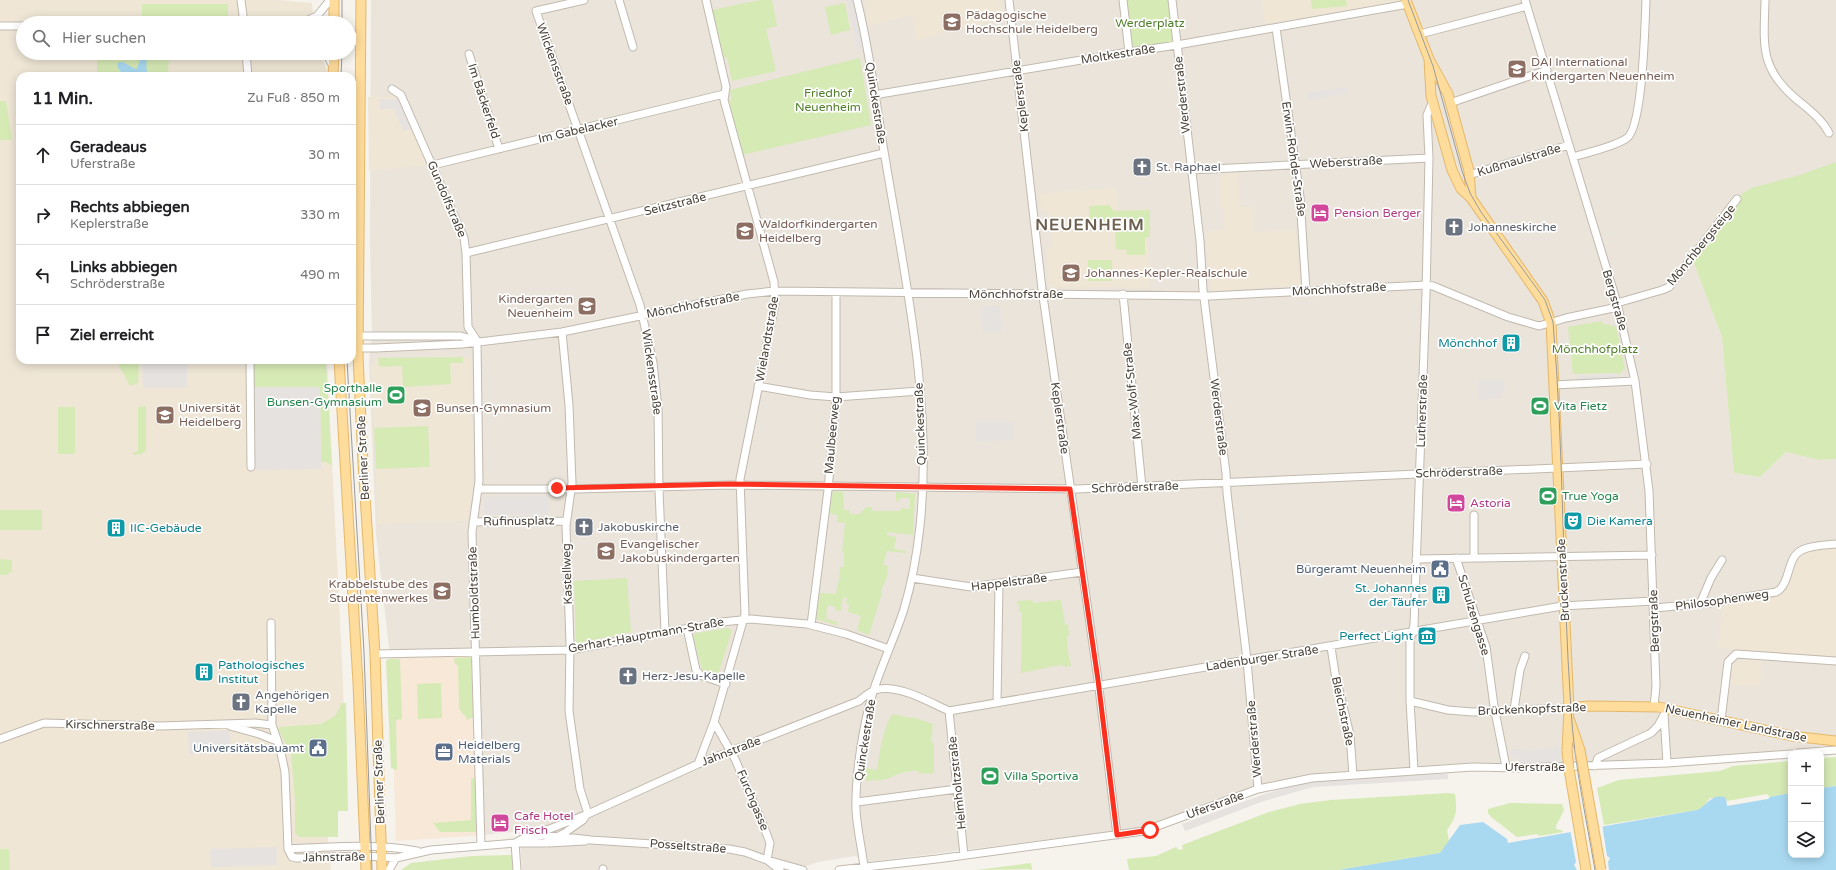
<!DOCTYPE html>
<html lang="de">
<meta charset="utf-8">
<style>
body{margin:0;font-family:"Varela Round",sans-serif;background:#f2f2f2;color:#202124}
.controls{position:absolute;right:12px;bottom:12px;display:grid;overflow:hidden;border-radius:8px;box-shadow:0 2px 10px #0003}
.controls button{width:36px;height:36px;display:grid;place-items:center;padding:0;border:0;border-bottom:1px solid #e0e0e0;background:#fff;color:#202124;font:20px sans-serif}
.stop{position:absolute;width:12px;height:12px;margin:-9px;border:3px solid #fb301e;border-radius:50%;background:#fff}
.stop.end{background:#fb301e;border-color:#fff;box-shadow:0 1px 4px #0008}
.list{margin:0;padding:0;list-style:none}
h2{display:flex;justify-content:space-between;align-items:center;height:52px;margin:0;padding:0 16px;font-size:17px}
h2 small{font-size:13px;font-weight:400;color:#757577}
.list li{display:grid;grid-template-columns:26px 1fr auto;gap:12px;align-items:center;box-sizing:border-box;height:60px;padding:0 16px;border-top:1px solid #e0e0e0}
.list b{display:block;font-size:15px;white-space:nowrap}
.list p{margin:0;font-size:13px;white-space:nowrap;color:#757577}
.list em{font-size:13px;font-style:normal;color:#757577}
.icon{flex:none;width:22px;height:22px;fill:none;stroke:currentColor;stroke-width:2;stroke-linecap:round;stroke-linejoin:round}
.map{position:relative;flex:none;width:1836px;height:870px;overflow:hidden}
.search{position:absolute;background:#fff;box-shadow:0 2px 10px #0003;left:16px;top:16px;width:340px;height:44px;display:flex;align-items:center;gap:10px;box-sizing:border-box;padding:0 14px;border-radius:22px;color:#757577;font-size:15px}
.panel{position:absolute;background:#fff;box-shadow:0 2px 10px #0003;left:16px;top:72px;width:340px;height:292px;border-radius:12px}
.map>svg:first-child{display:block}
.residential{fill:#eae4da}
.commercial{fill:#f7e8d8}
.education{fill:#efe6d6}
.green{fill:#d6eab5}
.parking{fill:#e5e2e0}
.water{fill:#a9d9f1}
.pier{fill:#f6f2ec}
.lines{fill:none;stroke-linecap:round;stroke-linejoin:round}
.minor-casing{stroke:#c2b9ae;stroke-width:9}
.major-casing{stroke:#e5b86b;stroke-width:11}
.minor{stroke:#fff;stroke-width:7}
.major{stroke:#fedc9c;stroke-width:9}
.tram{stroke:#9a9a9a;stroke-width:1}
.major-bridge-casing{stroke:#e5b86b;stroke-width:11;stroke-linecap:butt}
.major-bridge{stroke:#fedc9c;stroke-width:9}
.route{stroke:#fb301e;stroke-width:5}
.labels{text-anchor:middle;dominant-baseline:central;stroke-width:3.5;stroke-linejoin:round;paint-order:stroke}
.education-label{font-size:12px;fill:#785e54;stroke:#fff;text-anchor:start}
.park-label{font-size:12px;fill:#507e2a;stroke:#fff}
.street-label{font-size:12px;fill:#4b4339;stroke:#fff}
.worship-label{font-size:12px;fill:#5b616d;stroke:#fff;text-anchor:start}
.hotel-label{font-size:12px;fill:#b23c85;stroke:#fff;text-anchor:start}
.culture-label{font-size:12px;fill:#0d838f;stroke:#fff;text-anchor:end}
.leisure-label{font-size:12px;fill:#27864d;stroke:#fff;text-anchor:start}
.service-label{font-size:12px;fill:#4e5e75;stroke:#fff;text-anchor:end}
.district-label{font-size:16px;font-weight:bold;letter-spacing:1px;fill:#6e6050;stroke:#fff}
</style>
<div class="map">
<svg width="1836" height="870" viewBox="0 0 1836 870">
<rect width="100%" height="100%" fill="#f6f2ec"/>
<path class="residential" d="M371 0H1836V163L1693 261 1722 337 1734 473 1760 477 1786 452 1819 460 1836 459V744L1788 751 1642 760 1319 774 1269 783 1140 828 868 862 855 856 818 862 796 870H522L519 831 484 835 390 656 376 534 369 362 372 332 370 239Z"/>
<path class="commercial" d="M476 652 484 835 396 841 390 656Z"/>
<path class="education" d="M0 0H278L312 3 314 23H23V53H319L326 67 327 76H20V360H327L343 683 345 788 327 791 328 843 331 870H0Z
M864 0H1001L1004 19 917 40 911 15 869 26Z
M1261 0H1395L1396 2 1265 24Z
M400 96 431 165 369 171 368 97Z
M1238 173 1240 207H1253L1254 232 1296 230 1300 286 1211 291 1205 232 1224 230 1223 208H1220V174Z
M1116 188 1118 210 1150 209V239H1148L1150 288 1049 287 1046 248 1053 245 1048 213 1041 209 1039 193Z
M471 357 473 451 472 496 468 521 378 524 371 366 378 358Z
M1836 545V658L1764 653 1718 648 1722 605 1780 593 1792 564 1802 551Z
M1743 660 1762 661 1760 687 1729 684 1732 666 1736 662Z"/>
<path class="green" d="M760 0H772L777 26 766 29 776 71 732 81 727 57 724 58 712 10Z
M1125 0H1170L1174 38 1173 43 1132 49Z
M1311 0H1346L1347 6 1312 9Z
M845 3 850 30 831 35 825 7Z
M142 4H228V17H142Z
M97 53H169L168 76H97Z
M860 58 871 125 742 155 730 104 731 98 730 90Z
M0 101H6L12 140H0Z
M1836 162V459L1819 460 1786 452 1760 477 1734 473 1722 337 1693 261 1735 199 1751 188 1800 175Z
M1109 205 1114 211 1150 210V237L1145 238V255H1126L1127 250 1116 249 1115 221 1090 222 1089 206Z
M1088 260H1112V281H1088Z
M1602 321 1603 325 1608 324 1611 326H1616L1625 369 1618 375 1617 373 1573 374 1568 327Z
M463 357V363H450L451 384 403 387 402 366 379 367 378 358Z
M116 360H139L138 383 130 386Z
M254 361H321L326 363 332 466 326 462H321L320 387H254Z
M146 406V451L141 454 133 455V452H138V407Z
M58 407H75V454H58Z
M428 426 430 467 376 469 374 428Z
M833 491 843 492 844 510H850V514H860L866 507H872V511H900L901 508 910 509V498H900V501H896V492L915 494 913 535 887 532V535L896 537 894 549 906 551V553L887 551 883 565 889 566C886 570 888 572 887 577 885 583 882 587 881 593H882L869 635 857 630 861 616 848 612 849 604 846 603 847 598 843 597 841 611 835 610V607L829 605 827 607 826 619 838 622 837 625 816 619 820 593 836 594 838 582H839L840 567H844V552H842L845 523 837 522 838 515 829 513Z
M0 510H42V530H0Z
M0 559 12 560V571L7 575H0Z
M627 578 631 632 578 643 576 642 574 581Z
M1032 600 1033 603 1061 600 1065 625 1068 624 1069 635 1067 636V647L1071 666 1065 667V666L1060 665 1021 673 1022 612H1020L1019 605H1017V601Z
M728 628 732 630 718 675 702 670 693 636 696 633Z
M469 657 471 658 473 717 467 720C466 715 461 713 459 708L458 665 455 664 454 658Z
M388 659H400L402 719 396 720 397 770 391 768 386 661Z
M441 683 442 718 418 719 417 684Z
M342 703H346L348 811H338V837H299L295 833V800L291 753 278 729 280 727 321 724 335 716Z
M893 714 911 718 912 717 933 724 932 736H931V741L934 744V773L924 774V773L919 774 918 771C908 770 896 775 889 778 883 781 873 780 866 781V768L877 770C879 756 884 723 893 714Z
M1836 757V786L1821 788V758Z
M1791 761V793L1770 797 1767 794 1727 801 1726 798H1710L1703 807 1697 810 1604 825 1597 788 1619 780 1720 771 1733 766Z
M471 778H475L476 832H440L433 823 471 820Z
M1449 793 1455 794C1457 811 1457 816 1447 830L1449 841 1440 853 1338 870H1129L1127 859 1156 856 1176 847 1179 850 1183 849 1182 845 1269 812 1300 804 1331 800Z
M1510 803 1562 804 1564 810 1556 826V829L1561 830 1563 832 1539 836 1537 834 1517 837 1491 817 1488 813V809Z
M0 849H9L10 870H0Z
M512 855 513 870H401L411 863 472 856Z
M1031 863 1032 870 1029 869 976 870Z"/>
<path class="parking" d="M847 0H853L863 49 857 50Z
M1347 87 1348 93 1308 100 1307 93Z
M379 99H398L411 129 403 131 394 109H380Z
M1000 306 1002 331 983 332 981 307Z
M142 360H187V388H143Z
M1616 374V379L1577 380 1579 376Z
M1504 380 1505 393 1502 394V398L1479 400 1478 381Z
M254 387H320L321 469 256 470Z
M975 422H1013L1014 440 975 441Z
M548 496V514L484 515V497Z
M1355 563 1356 573 1338 574 1337 565Z
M230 730 231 753 189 754 188 732Z
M1558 748 1559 752 1573 751 1574 762 1519 764V759L1510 755 1511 749H1520L1522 751Z
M1448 774V779L1313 787 1264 801 1185 831 1182 824 1262 795 1312 780 1389 775Z
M277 847V865L211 867 210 849Z"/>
<path class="water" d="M142 53H146C148 60 144 69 149 76H123L117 66 119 62C126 61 130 68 137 69Z
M1836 786V870H1338L1440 853 1460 825 1483 822 1507 839 1508 843 1697 810C1708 805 1712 792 1726 798L1727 806 1768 799 1770 797 1791 793V855H1821V788Z"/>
<path class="pier" d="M1602 823 1607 856 1610 858 1608 862 1609 870H1577L1574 865 1576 862 1570 829Z"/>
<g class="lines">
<g class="minor-casing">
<path id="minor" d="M241 0 244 23
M584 0 536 11 640 305 653 363 658 408 659 490 665 632
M619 0 633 47
M857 0C870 51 876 105 885 157 905 278 933 403 920 526 917 554 912 582 904 609 895 637 882 664 873 692 863 725 855 776 856 810 857 829 862 849 864 867
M1009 0 1042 289 1098 680 1117 835
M1123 0 1129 52
M1172 0 1200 241 1203 290 1226 473 1227 493 1247 660 1258 789
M1525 0 1617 303 1635 381 1649 491 1656 686 1654 707
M1765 0C1764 44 1759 67 1795 98 1808 109 1821 118 1829 133
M302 23 317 16 330 0
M322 23H326
M0 26H23
M1276 28 1300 197 1306 291
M349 29 360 46
M1420 34 1527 6
M246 53 248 76
M326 53 333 66
M469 54 499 149
M392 89 401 95 464 238 466 253 468 327 477 341
M874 95 1123 53 1177 45 1408 4
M1450 103 1547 70
M1573 157C1586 153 1617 146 1627 138 1643 126 1645 23 1646 0
M433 165 724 94
M1191 170 1429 158
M1469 175 1569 145
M466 253 884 153
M1123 294 1142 487
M1617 303 1662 290 1669 287 1737 199
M562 332 569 405 572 483 566 526 570 644 569 711 580 789 588 814
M352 336H461L475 340
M477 341 479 481 472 532 481 846
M352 348H376L462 344 562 332 747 294 775 291 1210 296 1426 285 1433 286 1508 317 1539 326 1566 318 1618 307
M250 360 251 467
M1554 385 1635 381
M758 386 810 395 836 397 920 391
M479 489H576L730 485 1077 489 1647 464
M473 522 566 521
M1474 557V515
M1456 558 1486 647 1494 706 1506 767
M1416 559 1652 555
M912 578 971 587 1082 572
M1700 604 1711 578 1722 560
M1654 608 1710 603 1776 592C1791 585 1786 557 1802 550 1812 545 1825 545 1836 544
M271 623 272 725 280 748 285 772 288 849 292 857 296 858 365 856 396 858 431 850 515 843H545L563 834 583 820 587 814
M811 625 828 490 836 397V292
M687 628 696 670 700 675 726 684
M1331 647 1335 673 1350 735 1353 775
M375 654 570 650 722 622 751 619 807 624 846 634 889 649
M1410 701 1448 710 1472 712 1569 708
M997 703 999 584
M1514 710 1520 670 1525 656
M949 711 964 855
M1664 715 1667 763
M1721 720 1728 662 1736 654 1836 661
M714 722 735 759 764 827 770 843 767 860
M230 726 259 734 277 741
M0 739 44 723 160 726 255 723 272 725
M1798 753 1836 750
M698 764 714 722 745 614 740 479 775 304 774 282 724 100 726 87 706 0
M1595 766 1598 758 1651 733 1658 726 1664 715
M1414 770 1410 701V640L1414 625 1426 294 1429 158 1427 115 1433 101
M857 802 957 789
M534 835 588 814 698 764 859 701C864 697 869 692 875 690 897 683 929 702 949 711L1562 606 1654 601
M515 843 526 837 546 835 591 840 729 849 745 852 767 860 780 870
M515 843 517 870
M548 843 585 841
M288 849C331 847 375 843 417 851
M767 860 803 870
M603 869V870
M389 870 396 858
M839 870 937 859 1144 831 1258 789 1312 778 1473 767 1520 768 1667 763 1791 754"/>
</g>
<g class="major-casing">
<path id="major" d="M361 0 358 356 363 463 375 654 382 870
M1406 0 1429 59 1448 94 1469 171 1471 198
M334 23V0
M1429 59 1431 96 1452 170 1461 189 1471 198 1543 301 1551 323 1569 708 1567 751
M333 76 334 53
M339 360 358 683 366 870
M1569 708 1588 706 1659 707 1792 736 1836 741
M1570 721 1580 750
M1569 769 1586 870"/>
</g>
<use href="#minor" class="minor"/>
<use href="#major" class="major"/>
<path class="tram" d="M1408 0 1433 66 1462 171 1470 193 1481 212 1538 290 1545 300 1553 322C1564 451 1562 580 1571 709 1574 763 1586 817 1595 870
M342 23V0
M341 76 342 53
M347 360 364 652 372 870"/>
<g class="major-bridge-casing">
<path id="major-bridge" d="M1580 750 1601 870
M1567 751 1569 769"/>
</g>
<use href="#major-bridge" class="major-bridge"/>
</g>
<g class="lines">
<path class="route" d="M557 488 730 484 1070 489 1098 680 1117 835 1150 830"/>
</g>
<defs>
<g id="university-square" transform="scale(1)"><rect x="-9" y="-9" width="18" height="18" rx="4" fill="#8d6e63" stroke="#fff"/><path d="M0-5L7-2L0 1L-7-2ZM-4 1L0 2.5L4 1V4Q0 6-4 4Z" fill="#fff"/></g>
<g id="school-square" transform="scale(1)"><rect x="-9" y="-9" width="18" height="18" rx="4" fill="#8d6e63" stroke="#fff"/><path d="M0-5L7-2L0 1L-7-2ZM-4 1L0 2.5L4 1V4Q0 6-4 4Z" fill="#fff"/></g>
<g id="church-square" transform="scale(1)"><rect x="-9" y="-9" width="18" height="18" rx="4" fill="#6b7280" stroke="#fff"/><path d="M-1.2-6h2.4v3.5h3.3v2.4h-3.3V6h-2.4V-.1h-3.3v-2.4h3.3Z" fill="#fff"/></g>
<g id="hotel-square" transform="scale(1)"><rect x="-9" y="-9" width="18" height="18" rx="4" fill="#d1479c" stroke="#fff"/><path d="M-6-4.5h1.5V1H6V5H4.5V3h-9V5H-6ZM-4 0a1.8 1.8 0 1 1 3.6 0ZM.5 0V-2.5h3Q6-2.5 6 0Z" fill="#fff"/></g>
<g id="building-square" transform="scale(1)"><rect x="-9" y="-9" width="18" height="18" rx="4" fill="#0f9aa8" stroke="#fff"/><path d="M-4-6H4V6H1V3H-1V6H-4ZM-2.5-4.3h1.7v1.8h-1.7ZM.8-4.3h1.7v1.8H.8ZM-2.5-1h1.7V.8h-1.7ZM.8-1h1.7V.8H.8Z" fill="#fff"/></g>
<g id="stadium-square" transform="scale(1)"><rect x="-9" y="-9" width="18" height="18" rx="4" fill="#2e9e5b" stroke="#fff"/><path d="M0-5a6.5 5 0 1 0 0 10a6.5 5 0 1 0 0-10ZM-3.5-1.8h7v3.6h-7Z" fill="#fff"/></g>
<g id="theatre-square" transform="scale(1)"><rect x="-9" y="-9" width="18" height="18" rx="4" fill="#0f9aa8" stroke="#fff"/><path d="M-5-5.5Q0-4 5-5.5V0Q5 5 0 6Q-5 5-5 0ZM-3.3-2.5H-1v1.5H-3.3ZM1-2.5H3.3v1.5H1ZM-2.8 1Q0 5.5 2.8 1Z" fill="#fff"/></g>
<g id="civic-square" transform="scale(1)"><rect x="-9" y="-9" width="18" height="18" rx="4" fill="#5c6f8a" stroke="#fff"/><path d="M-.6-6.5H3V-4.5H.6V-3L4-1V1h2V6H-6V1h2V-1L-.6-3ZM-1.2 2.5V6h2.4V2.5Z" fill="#fff"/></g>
<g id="museum-square" transform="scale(1)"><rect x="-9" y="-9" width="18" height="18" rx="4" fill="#0f9aa8" stroke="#fff"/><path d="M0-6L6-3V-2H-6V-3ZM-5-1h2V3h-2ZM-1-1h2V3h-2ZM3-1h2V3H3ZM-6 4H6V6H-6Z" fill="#fff"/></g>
<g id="office-square" transform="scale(1)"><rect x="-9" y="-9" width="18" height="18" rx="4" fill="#5c6f8a" stroke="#fff"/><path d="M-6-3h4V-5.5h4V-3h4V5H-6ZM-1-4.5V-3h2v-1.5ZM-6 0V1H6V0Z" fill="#fff"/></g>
</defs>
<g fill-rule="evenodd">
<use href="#university-square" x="952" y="22"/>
<use href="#school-square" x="1517" y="69"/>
<use href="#church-square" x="1142" y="167"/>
<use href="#hotel-square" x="1320" y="213"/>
<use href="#church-square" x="1454" y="227"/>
<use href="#school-square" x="745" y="231"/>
<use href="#school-square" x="1071" y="273"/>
<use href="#school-square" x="587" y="306"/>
<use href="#building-square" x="1511" y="343"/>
<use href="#stadium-square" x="396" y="395"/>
<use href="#stadium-square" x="1540" y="406"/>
<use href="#school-square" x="422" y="408"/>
<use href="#university-square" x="165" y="415"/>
<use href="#stadium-square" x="1548" y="496"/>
<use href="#hotel-square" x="1456" y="503"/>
<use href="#theatre-square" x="1573" y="521"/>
<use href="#church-square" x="584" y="527"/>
<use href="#building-square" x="116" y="528"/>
<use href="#school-square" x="606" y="551"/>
<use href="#civic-square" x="1440" y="569"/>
<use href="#school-square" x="442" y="591"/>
<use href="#building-square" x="1441" y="595"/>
<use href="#museum-square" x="1427" y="636"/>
<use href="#building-square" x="204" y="672"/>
<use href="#church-square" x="628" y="676"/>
<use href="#church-square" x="241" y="702"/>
<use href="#civic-square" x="318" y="748"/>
<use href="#office-square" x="444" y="752"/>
<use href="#stadium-square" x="990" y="776"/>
<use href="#hotel-square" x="500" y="823"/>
</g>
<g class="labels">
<g class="education-label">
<text x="966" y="15">Pädagogische<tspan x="966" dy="14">Hochschule Heidelberg</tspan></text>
<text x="1531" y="62">DAI International<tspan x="1531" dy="14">Kindergarten Neuenheim</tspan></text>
<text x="759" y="224">Waldorfkindergarten<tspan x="759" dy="14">Heidelberg</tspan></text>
<text x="1085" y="273">Johannes-Kepler-Realschule</text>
<text x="573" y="299" text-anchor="end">Kindergarten<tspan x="573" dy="14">Neuenheim</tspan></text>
<text x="179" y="408">Universität<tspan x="179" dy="14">Heidelberg</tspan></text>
<text x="436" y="408">Bunsen-Gymnasium</text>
<text x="620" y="544">Evangelischer<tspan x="620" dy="14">Jakobuskindergarten</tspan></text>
<text x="428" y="584" text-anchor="end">Krabbelstube des<tspan x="428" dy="14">Studentenwerkes</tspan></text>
</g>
<g class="park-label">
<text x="1150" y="23">Werderplatz</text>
<text x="828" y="93">Friedhof<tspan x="828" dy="14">Neuenheim</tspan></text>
<text x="1595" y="349">Mönchhofplatz</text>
</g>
<g class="street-label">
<text transform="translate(1118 54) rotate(-9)">Moltkestraße</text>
<text transform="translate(555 64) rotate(70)">Wilckensstraße</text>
<text transform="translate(1182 95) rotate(-96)">Werderstraße</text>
<text transform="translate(1020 96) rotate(-97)">Keplerstraße</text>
<text transform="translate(484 101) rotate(72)">Im Bäckerfeld</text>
<text transform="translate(876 103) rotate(81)">Quinckestraße</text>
<text transform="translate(578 130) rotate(-13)">Im Gabelacker</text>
<text transform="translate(1294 159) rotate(82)">Erwin-Rohde-Straße</text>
<text transform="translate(1519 160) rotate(-17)">Kußmaulstraße</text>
<text transform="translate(1346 162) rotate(-3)">Weberstraße</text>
<text transform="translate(447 199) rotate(67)">Gundolfstraße</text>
<text transform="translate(675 204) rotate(-14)">Seitzstraße</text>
<text transform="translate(1701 245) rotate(-51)">Mönchbergsteige</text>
<text transform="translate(1339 289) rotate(-3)">Mönchhofstraße</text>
<text x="1016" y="294">Mönchhofstraße</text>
<text transform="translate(1615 300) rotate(74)">Bergstraße</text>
<text transform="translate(693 305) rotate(-11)">Mönchhofstraße</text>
<text transform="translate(767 339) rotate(-80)">Wielandtstraße</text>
<text transform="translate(652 372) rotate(82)">Wilckensstraße</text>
<text transform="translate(1132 391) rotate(-96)">Max-Wolf-Straße</text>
<text transform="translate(1422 411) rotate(-88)">Lutherstraße</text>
<text transform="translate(1219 417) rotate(83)">Werderstraße</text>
<text transform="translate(1060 418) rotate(82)">Keplerstraße</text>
<text transform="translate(920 424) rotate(-92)">Quinckestraße</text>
<text transform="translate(832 435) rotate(-85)">Maulbeerweg</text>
<text transform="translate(363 458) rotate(-93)">Berliner Straße</text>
<text transform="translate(1459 472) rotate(-2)">Schröderstraße</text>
<text transform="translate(1135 487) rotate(-2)">Schröderstraße</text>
<text transform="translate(519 521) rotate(-1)">Rufinusplatz</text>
<text transform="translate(567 574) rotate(-92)">Kastellweg</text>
<text transform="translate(1563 580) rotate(-93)">Brückenstraße</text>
<text transform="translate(1009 582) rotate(-7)">Happelstraße</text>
<text transform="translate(474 593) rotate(-92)">Humboldtstraße</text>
<text transform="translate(1722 600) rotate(-8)">Philosophenweg</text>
<text transform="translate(1474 615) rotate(73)">Schulzengasse</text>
<text transform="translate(1654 621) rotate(-92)">Bergstraße</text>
<text transform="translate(646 635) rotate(-10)">Gerhart-Hauptmann-Straße</text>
<text transform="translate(1262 658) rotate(-9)">Ladenburger Straße</text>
<text transform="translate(1532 709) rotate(-2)">Brückenkopfstraße</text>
<text transform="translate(1343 711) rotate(78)">Bleichstraße</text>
<text transform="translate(1736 723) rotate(12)">Neuenheimer Landstraße</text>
<text transform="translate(110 725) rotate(1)">Kirschnerstraße</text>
<text transform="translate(1254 739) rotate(-95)">Werderstraße</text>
<text transform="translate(865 740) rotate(-81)">Quinckestraße</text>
<text transform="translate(731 751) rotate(-21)">Jahnstraße</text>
<text x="1535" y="767">Uferstraße</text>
<text transform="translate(379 782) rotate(-92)">Berliner Straße</text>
<text transform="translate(957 783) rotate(-96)">Helmholtzstraße</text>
<text transform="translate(753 800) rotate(67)">Furchgasse</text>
<text transform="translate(1215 805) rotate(-20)">Uferstraße</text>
<text transform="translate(688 846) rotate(4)">Posseltstraße</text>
<text transform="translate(334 857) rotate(-1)">Jahnstraße</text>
</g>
<g class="worship-label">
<text x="1156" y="167">St. Raphael</text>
<text x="1468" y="227">Johanneskirche</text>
<text x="598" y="527">Jakobuskirche</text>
<text x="642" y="676">Herz-Jesu-Kapelle</text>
<text x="255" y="695">Angehörigen<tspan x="255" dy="14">Kapelle</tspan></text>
</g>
<g class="hotel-label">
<text x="1334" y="213">Pension Berger</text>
<text x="1470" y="503">Astoria</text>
<text x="514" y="816">Cafe Hotel<tspan x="514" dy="14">Frisch</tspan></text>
</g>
<g class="culture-label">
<text x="1497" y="343">Mönchhof</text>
<text x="1587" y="521" text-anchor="start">Die Kamera</text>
<text x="130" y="528" text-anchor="start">IIC-Gebäude</text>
<text x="1427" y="588">St. Johannes<tspan x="1427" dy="14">der Täufer</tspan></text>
<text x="1413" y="636">Perfect Light</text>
<text x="218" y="665" text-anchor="start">Pathologisches<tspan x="218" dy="14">Institut</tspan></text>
</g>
<g class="leisure-label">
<text x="382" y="388" text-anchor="end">Sporthalle<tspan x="382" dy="14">Bunsen-Gymnasium</tspan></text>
<text x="1554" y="406">Vita Fietz</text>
<text x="1562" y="496">True Yoga</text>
<text x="1004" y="776">Villa Sportiva</text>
</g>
<g class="service-label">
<text x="1426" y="569">Bürgeramt Neuenheim</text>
<text x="458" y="745" text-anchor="start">Heidelberg<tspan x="458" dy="14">Materials</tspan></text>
<text x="304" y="748">Universitätsbauamt</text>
</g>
<g class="district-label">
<text x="1090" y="225">NEUENHEIM</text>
</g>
</g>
</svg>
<div class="controls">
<button>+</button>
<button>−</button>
<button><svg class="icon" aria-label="layers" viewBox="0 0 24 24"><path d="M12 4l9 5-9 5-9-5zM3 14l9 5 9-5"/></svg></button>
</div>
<div class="stop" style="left:1150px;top:830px"></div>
<div class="stop end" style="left:557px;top:488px"></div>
<div class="search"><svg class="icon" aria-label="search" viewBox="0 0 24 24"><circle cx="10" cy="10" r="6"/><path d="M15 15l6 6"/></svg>Hier suchen</div>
<section class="panel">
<h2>11 Min.<small>Zu Fuß · 850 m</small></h2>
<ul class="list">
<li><svg class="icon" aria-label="ahead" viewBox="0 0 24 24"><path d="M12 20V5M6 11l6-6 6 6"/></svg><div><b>Geradeaus</b><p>Uferstraße</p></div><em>30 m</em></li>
<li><svg class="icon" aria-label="right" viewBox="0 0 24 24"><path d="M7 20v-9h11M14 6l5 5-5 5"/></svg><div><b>Rechts abbiegen</b><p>Keplerstraße</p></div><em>330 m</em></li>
<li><svg class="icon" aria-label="left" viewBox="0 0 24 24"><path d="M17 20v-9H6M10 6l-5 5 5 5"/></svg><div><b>Links abbiegen</b><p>Schröderstraße</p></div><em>490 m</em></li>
<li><svg class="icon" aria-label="arrive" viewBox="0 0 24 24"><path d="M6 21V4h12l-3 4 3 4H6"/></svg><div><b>Ziel erreicht</b></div></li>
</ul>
</section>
</div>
